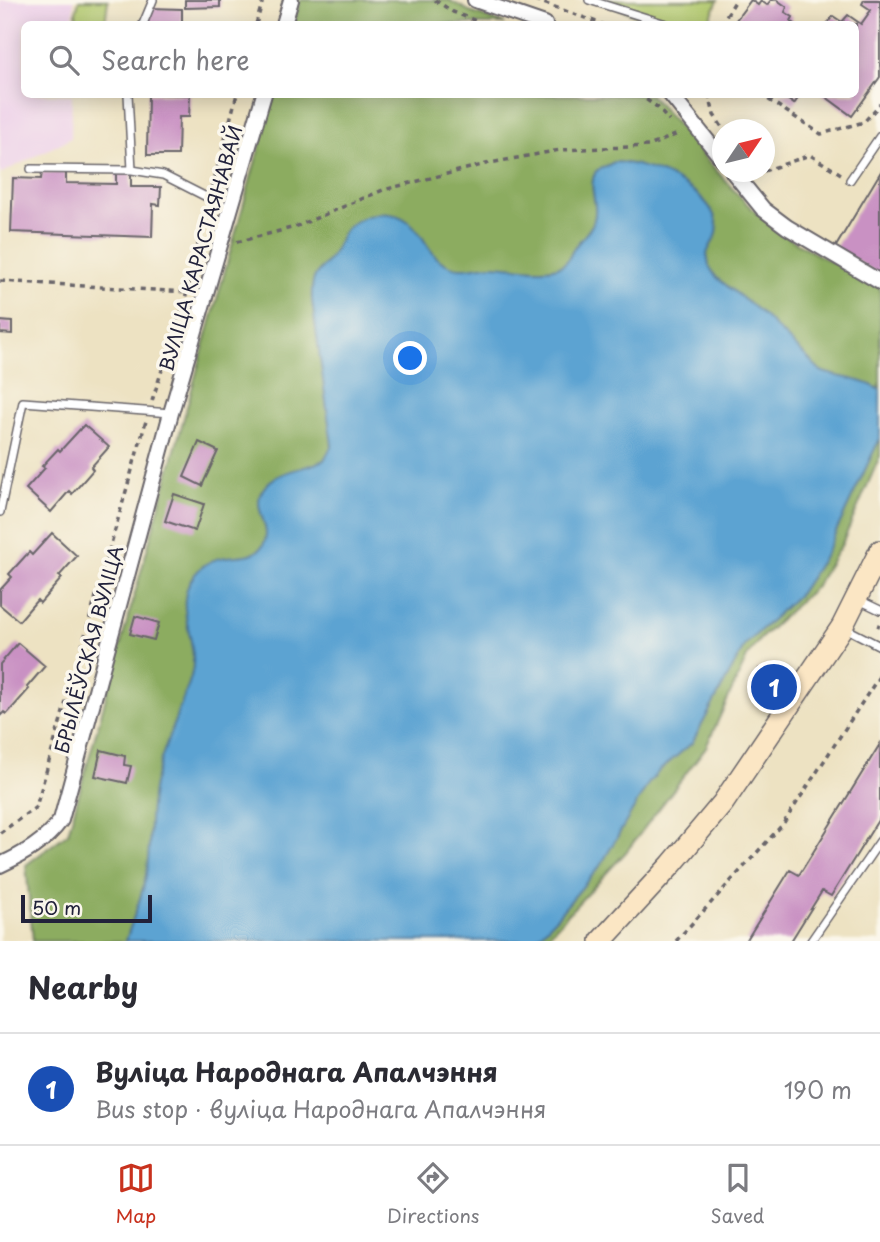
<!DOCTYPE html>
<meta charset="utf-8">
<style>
body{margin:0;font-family:"Playpen Sans",sans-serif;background:#f2f2f3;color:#2b2b33}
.compass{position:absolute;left:712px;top:119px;width:63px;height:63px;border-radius:50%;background:#fff;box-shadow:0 4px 18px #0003;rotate:55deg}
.scale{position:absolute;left:21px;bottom:18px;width:131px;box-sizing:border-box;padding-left:7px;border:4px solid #22223b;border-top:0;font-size:19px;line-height:24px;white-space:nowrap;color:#22223b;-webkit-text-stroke:5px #fbf7ec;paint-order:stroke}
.you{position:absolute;left:411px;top:359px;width:24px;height:24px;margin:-18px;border:5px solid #fff;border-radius:50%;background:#1a73e8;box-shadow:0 0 0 10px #1a73e833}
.badge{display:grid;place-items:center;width:46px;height:46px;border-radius:50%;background:#c8321e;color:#fff;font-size:23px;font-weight:700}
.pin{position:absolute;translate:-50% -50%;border:4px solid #fff;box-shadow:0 2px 7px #0006}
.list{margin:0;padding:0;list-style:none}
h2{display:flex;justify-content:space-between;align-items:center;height:91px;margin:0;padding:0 28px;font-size:30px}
h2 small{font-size:23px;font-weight:400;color:#7c7c81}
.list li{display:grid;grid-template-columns:46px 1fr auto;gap:21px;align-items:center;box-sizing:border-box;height:112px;padding:0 28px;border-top:2px solid #e1e1e2}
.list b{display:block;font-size:26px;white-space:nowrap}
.list p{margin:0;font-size:23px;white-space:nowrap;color:#7c7c81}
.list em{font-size:23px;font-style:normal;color:#7c7c81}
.icon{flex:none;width:38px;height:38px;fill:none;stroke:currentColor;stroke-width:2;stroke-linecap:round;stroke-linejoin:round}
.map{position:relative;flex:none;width:880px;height:941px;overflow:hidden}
.search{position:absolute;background:#fff;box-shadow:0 4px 18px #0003;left:21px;right:21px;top:21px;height:77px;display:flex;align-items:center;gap:18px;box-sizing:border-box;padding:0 24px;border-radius:10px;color:#7c7c81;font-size:26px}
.sheet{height:203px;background:#fff}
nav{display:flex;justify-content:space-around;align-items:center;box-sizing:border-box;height:98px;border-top:2px solid #e1e1e2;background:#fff;font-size:19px;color:#7c7c81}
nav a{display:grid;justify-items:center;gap:4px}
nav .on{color:#c8321e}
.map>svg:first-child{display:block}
.built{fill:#edd0e9}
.green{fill:#b1c86d;stroke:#6a7554;stroke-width:2}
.forest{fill:#8cac60;stroke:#57674e;stroke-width:2}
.water{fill:#5ba3d2;stroke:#3e6286;stroke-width:2}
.building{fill:#c991c3}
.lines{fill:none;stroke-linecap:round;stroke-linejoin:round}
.lane-casing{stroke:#69656a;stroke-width:10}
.street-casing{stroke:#69656a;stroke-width:18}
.secondary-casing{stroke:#69656a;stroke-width:24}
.path{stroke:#69656a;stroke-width:3.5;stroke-dasharray:5 5;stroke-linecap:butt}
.lane{stroke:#fff;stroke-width:7}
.street{stroke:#fff;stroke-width:14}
.secondary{stroke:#fbe6c4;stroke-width:21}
.labels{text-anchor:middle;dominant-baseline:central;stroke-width:7;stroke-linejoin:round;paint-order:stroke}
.street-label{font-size:19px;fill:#22223b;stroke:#fbf7ec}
</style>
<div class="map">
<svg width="880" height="941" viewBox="0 0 880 941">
<rect width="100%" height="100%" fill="#fbf7ec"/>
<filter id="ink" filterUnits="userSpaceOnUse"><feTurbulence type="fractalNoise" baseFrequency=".0143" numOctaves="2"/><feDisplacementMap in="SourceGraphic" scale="14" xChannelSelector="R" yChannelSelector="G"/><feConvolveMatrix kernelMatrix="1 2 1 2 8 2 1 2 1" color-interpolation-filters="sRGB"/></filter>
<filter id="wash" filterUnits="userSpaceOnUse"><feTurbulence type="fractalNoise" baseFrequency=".00686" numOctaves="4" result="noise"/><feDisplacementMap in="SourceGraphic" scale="28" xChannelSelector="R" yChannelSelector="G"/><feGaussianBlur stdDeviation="1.57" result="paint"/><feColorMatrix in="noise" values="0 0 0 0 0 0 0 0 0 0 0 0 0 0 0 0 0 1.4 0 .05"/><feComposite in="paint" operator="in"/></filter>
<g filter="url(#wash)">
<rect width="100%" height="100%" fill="#ede2c2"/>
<path class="built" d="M0 0H74L73 24H24V94L72 95 71 138 0 174Z"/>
<path class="green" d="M79 0H108L105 24H77L76 12Z
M599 0H718L708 24H657Z"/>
<path class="forest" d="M300 0H449L473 13 505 24H294Z
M274 95H650C688 133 719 179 759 215 793 246 840 265 880 288V456L842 544 815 587 760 639 748 655 706 747 626 852 543 941H33L26 865 68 833Z"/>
<path class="water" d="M614 162C646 162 710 188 717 224 720 236 710 243 707 254L709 266 716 277 760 312 821 371C840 379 863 378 880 390V438L825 555 800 593 745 645 692 743 659 771 648 784 601 865 557 917 534 941H126C132 919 142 898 146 875 152 843 147 811 155 780 162 753 173 726 183 699 187 688 193 676 193 664 195 636 175 607 191 580 214 542 249 567 263 545 274 527 250 509 263 489 276 469 305 470 324 460L332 445 312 301C310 266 323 274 335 250 339 242 341 234 348 227 367 210 398 208 415 228 425 238 429 253 441 261 447 265 455 268 461 268 472 268 483 265 493 265 512 265 552 276 566 262 570 258 571 253 574 248 584 234 597 227 595 207 594 193 589 184 596 171Z"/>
<g id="blocks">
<path class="building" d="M185 0H220V7L185 8Z
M751 0 758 5 761 1 767 5 771 0H777L787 7 785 12 793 17 791 21 795 24H733Z
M864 0H880V77L852 116 822 94H856V24H827L833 16 842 22 848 15 861 24 871 10 862 4Z
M149 8 182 9V24H148Z
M148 94 190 95 189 117H179L178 155H147Z
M780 94H801L794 104Z
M42 172 66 173V183L116 184V173H131V187H161L160 205 153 204 152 237 11 232 13 178 41 179Z
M880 173V275L835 248Z
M0 321 12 322V334L0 333Z
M84 425 109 447 91 467 93 470 72 494 69 491 51 512 26 489 45 468 42 466 58 449 60 451Z
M199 442 218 451 202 486 184 477Z
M174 494 204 504 195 531 165 521Z
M52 533 77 556 59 576 62 578 40 603 37 600 19 621 0 605V590L12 577 9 574 29 552 32 555Z
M135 616 159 623 154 640 130 634Z
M18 643 45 666 27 687 29 689 7 714 4 712 0 716V664Z
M759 669 764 672 754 689 750 686Z
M880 744V817L831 896 822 891 791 941H746L790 870 799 875Z
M101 750 125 756 124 765 131 766 127 783 95 776Z"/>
</g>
</g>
<g filter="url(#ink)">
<use href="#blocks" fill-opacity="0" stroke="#69656a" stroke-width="2"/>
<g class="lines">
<g class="lane-casing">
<path id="lane" d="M589 0 666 24
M143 24 153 0
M128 94 132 170
M31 169 132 170 163 175 232 210
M850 180 880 136
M0 512 23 402 171 413
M859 600 880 610
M843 627 880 646
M811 941 880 841"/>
</g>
<g class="street-casing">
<path id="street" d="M475 0 545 24
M284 24 291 0
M670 94 722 159
M733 172 763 209 787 227 880 282
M0 865C24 854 45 842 61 820L171 413 264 94"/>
</g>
<g class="secondary-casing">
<path id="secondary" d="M601 941 671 865 723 803 842 627 880 551"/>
</g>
<path class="path" d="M435 0 453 12 484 24
M535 0 602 24
M256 24 263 0
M721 24 736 0
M638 94 657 107 669 121
M709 94 714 115 724 130
M760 94 821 134 864 122 880 104
M764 171 810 155 841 174
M212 188 237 94
M237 242 295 227 383 190 490 163 560 150 649 146 680 133
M0 281 187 292
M152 401 187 292 206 210
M877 625 880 626
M0 833 36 807 146 421
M676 941 783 824 880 675"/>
<use href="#lane" class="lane"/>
<use href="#street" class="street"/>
<use href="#secondary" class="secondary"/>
</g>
</g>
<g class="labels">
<g class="street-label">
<text transform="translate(200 248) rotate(-74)">ВУЛІЦА КАРАСТАЯНАВАЙ</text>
<text transform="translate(88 649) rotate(-75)">БРЫЛЁЎСКАЯ ВУЛІЦА</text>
</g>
</g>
</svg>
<svg class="compass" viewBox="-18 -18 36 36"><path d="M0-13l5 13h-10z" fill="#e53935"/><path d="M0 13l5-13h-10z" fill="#7c7c81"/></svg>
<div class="scale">50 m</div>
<div class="you"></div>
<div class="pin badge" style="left:774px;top:687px;background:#1a4fb4">1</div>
<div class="search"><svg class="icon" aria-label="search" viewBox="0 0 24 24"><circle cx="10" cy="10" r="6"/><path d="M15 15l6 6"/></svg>Search here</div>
</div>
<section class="sheet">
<h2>Nearby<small></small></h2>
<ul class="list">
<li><span class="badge" style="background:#1a4fb4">1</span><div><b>Вуліца Народнага Апалчэння</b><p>Bus stop · вуліца Народнага Апалчэння</p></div><em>190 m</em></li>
</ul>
</section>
<nav>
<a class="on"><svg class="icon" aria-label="map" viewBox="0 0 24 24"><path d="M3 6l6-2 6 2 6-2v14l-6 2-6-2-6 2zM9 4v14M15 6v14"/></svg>Map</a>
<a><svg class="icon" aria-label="directions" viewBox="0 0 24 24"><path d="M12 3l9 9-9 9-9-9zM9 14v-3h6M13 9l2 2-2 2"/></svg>Directions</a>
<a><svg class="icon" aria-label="saved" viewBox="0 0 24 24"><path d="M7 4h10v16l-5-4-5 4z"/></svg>Saved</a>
</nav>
